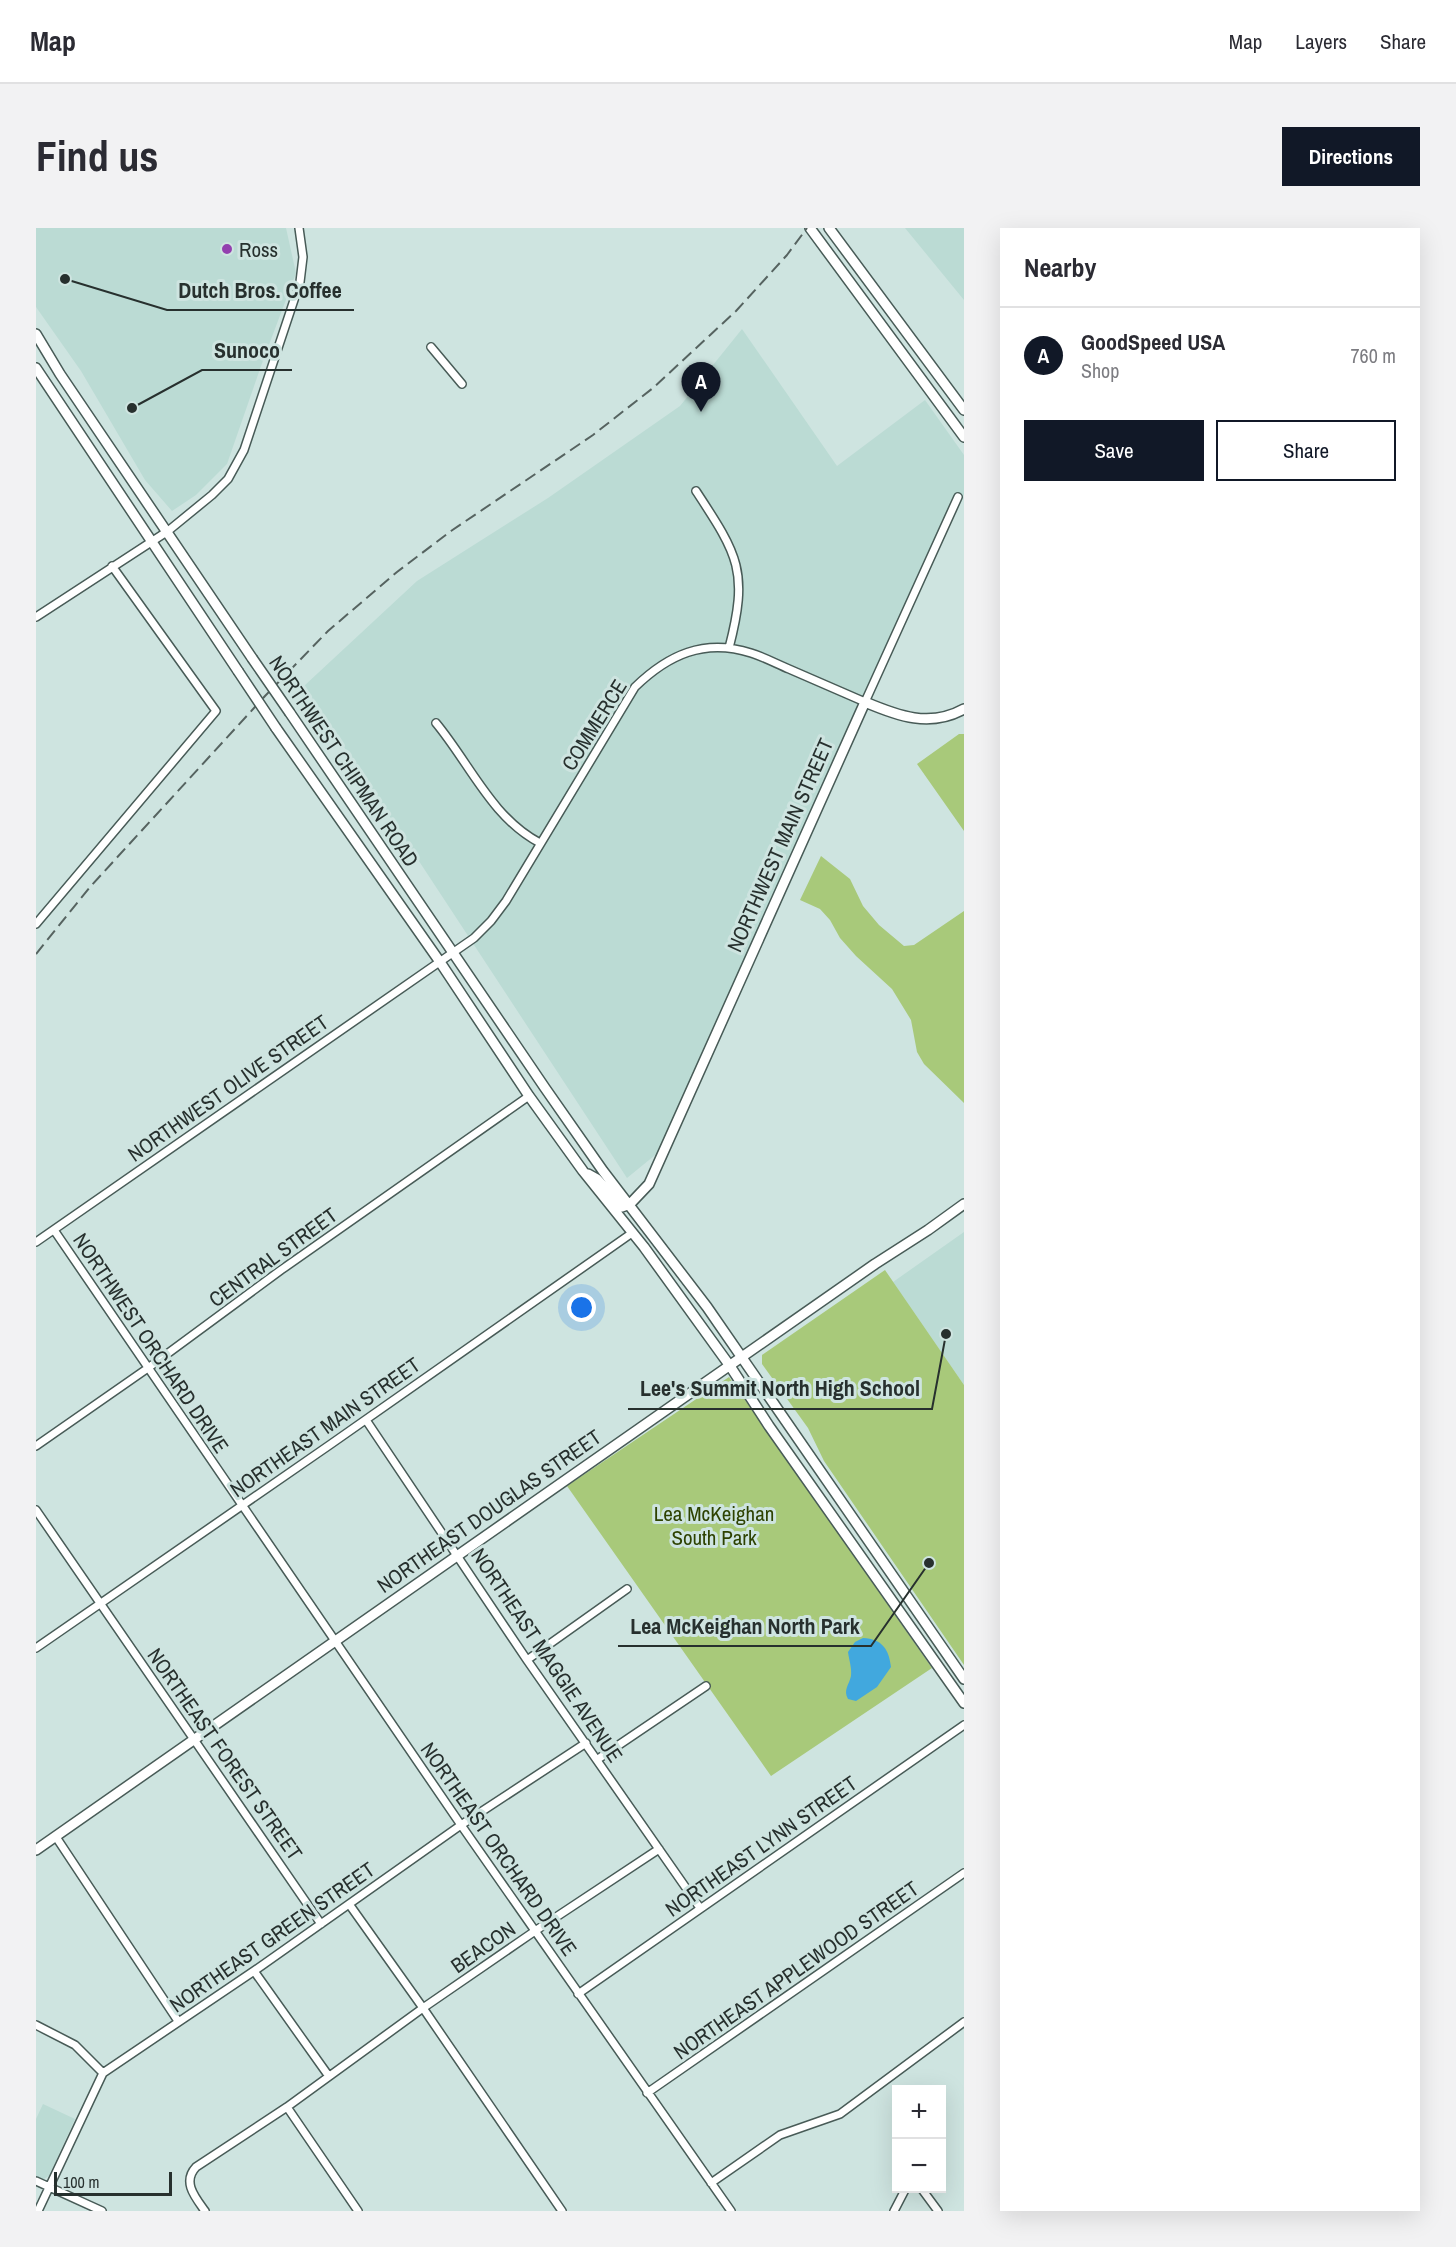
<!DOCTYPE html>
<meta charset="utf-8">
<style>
body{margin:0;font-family:"Archivo Narrow",sans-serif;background:#f2f2f3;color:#2b2b33}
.controls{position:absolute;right:18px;bottom:18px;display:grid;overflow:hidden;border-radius:0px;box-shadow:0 6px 24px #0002}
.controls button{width:54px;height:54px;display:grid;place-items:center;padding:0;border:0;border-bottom:2px solid #e1e1e2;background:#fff;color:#2b2b33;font:30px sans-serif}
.scale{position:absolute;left:18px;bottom:15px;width:118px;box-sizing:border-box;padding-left:6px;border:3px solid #27302e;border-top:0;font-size:16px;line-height:21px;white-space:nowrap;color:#27302e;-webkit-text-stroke:4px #cee4e0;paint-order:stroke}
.you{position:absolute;left:546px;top:1080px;width:21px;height:21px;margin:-15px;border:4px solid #fff;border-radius:50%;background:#1a73e8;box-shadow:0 0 0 9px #1a73e833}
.badge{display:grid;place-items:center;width:39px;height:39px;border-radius:50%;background:#111827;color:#fff;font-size:20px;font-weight:700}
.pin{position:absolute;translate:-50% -50px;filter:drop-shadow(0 2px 3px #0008)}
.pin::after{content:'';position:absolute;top:32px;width:21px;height:18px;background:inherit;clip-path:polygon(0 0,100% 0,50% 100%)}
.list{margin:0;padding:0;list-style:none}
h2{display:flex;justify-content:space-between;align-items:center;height:78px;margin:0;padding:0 24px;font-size:26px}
h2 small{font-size:20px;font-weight:400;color:#7c7c81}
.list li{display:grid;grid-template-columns:39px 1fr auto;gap:18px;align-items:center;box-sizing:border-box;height:96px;padding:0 24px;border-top:2px solid #e1e1e2}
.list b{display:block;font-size:22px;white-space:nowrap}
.list p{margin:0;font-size:20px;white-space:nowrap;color:#7c7c81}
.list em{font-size:20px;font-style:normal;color:#7c7c81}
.actions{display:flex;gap:12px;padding:18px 24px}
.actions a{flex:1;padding:14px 0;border:2px solid #111827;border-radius:0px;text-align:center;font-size:21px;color:#111827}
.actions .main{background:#111827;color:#fff}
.map{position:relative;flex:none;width:928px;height:1983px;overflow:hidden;border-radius:0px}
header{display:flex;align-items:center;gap:36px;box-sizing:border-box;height:84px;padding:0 30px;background:#fff;border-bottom:2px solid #e1e1e2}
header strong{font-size:28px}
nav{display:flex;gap:33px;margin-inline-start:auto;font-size:21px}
.intro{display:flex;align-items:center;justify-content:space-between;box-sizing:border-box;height:144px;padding:0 36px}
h1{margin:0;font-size:42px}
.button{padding:15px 27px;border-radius:0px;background:#111827;color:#fff;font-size:21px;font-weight:700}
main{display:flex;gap:36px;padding:0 36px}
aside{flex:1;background:#fff;border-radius:0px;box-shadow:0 6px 24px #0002}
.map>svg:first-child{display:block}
.built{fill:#bbdbd4}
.green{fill:#a8c97a}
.water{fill:#41a8de}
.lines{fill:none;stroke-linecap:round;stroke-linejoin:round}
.street-casing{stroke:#485b57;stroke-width:10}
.secondary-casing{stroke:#485b57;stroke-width:12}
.street{stroke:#fff;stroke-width:7}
.secondary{stroke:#fff;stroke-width:9}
.rail{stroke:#566360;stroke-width:2;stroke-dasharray:12 6;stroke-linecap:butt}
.secondary-bridge-casing{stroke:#485b57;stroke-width:12;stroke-linecap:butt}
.secondary-bridge{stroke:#fff;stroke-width:9}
.poi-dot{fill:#9340af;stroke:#cee4e0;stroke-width:2}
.labels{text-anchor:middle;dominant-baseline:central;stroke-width:6;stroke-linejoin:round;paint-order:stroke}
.poi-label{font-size:21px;fill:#27302e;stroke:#cee4e0;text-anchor:start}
.street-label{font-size:21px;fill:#27302e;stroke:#cee4e0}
.park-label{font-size:21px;fill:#2d4200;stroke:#cee4e0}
.leader{fill:none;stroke:#27302e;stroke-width:2}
.callout-dot{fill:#27302e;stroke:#cee4e0;stroke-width:2}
.callout-label{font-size:22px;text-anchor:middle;font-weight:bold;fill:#27302e;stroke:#cee4e0;stroke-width:6;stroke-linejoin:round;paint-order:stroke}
</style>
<header>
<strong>Map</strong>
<nav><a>Map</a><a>Layers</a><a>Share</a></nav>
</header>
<div class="intro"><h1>Find us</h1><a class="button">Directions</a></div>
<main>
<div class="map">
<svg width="928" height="1983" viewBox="0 0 928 1983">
<rect width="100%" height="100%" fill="#cee4e0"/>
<path class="built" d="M0 0H250L260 45 225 138 191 236 160 267 136 283 109 252 45 143 0 79Z
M869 0H928V72Z
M706 101 801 238 889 172 928 227V266L864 397 629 919 591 950 268 458 381 353 512 270 644 178Z
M928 1004V1157L857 1054Z
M7 1876 39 1891 13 1948 6 1952 0 1950V1891Z"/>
<path class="green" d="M923 506H928V603L881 536Z
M785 628 814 651 827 678 843 697 868 718 878 717 928 683V875L888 836 881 824 875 792 856 761 820 728 804 710 794 692 784 681 764 672Z
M849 1042 928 1157V1437L788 1233 772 1200 726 1136V1127Z
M693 1149 896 1440 735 1548 531 1258Z"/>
<path class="water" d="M827 1410C846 1411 853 1421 855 1439L841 1459 820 1473 812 1471C807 1462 813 1457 815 1448 816 1440 813 1432 812 1424L819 1414Z"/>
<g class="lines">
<g class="street-casing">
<path id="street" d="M395 119 426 156
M660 263C702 327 713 343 693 420
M0 389 132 303 176 267 192 251 208 222 264 54 267 29 263 0
M400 495C434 536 456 590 504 615
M0 696 180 483 76 338
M18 1002 425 1597 695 1983
M0 1014 438 710 455 693 470 673 599 459C632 427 668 410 715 425 728 429 741 436 753 441 778 452 804 463 829 474L922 269
M330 1192 491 1432 664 1680
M0 1218 112 1140 245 1042 493 868
M0 1282 285 1696
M0 1420 295 1216 596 1005
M491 1432 591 1361
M562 1531 670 1458
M20 1609 142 1793
M313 1676 387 1780 526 1983
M218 1743 292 1847
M542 1766 928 1497
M0 1797 39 1817 67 1845
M611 1865 928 1645
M251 1879 322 1983
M0 1953 66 1983
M675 1955 744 1907 804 1886 928 1794
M885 1960 902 1983
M2 1983 67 1845 218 1743 425 1597 550 1515
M169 1983C159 1969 146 1954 160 1939L251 1879 387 1780 499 1703 623 1621
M858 1983 870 1960"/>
</g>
<g class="secondary-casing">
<path id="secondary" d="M774 0 928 209
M793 0 928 182
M0 106 24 146 216 430
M0 140 202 443
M254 485 509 860 567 943 671 1079 928 1451
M240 500 404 734 493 868 547 943 608 1019 694 1138 733 1198 928 1475
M552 946 561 951 586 979 594 976 613 956 829 474C862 488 894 500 928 481
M0 1622 839 1036 892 1002 928 976"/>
</g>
<use href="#street" class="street"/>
<use href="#secondary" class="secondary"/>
<path class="rail" d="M0 726 54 659 229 468 292 403 361 344 415 303 557 207 617 160 700 83 751 27 771 0"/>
<g class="secondary-bridge-casing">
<path id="secondary-bridge" d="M216 430 254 485
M202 443 240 500"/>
</g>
<use href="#secondary-bridge" class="secondary-bridge"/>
</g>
<circle class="poi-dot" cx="191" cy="21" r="6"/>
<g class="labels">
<g class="poi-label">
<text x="203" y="21">Ross</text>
</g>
<g class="street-label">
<text transform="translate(558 497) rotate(-58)">COMMERCE</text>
<text transform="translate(308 533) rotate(56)">NORTHWEST CHIPMAN ROAD</text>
<text transform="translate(744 617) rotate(-66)">NORTHWEST MAIN STREET</text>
<text transform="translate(192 860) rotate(-35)">NORTHWEST OLIVE STREET</text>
<text transform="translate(237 1029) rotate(-36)">CENTRAL STREET</text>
<text transform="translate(115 1115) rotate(56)">NORTHWEST ORCHARD DRIVE</text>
<text transform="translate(289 1199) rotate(-35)">NORTHEAST MAIN STREET</text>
<text transform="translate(453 1283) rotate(-35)">NORTHEAST DOUGLAS STREET</text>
<text transform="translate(511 1427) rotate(56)">NORTHEAST MAGGIE AVENUE</text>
<text transform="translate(189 1526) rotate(55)">NORTHEAST FOREST STREET</text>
<text transform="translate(725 1618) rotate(-35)">NORTHEAST LYNN STREET</text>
<text transform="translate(463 1621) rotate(55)">NORTHEAST ORCHARD DRIVE</text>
<text transform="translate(236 1709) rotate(-35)">NORTHEAST GREEN STREET</text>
<text transform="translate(447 1719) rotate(-35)">BEACON</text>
<text transform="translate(760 1742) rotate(-35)">NORTHEAST APPLEWOOD STREET</text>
</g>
<g class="park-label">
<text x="678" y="1285">Lea McKeighan<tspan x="678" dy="24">South Park</tspan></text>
</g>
</g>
<path class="leader" d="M29 51L131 82H318M96 180L166 142H256M910 1106L896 1181H592M893 1335L835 1418H582"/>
<g class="callout-dot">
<circle cx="29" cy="51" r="6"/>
<circle cx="96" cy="180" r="6"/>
<circle cx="910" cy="1106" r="6"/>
<circle cx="893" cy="1335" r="6"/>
</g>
<g class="callout-label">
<text x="224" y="70">Dutch Bros. Coffee</text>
<text x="211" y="130">Sunoco</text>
<text x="744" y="1168">Lee's Summit North High School</text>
<text x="709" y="1406">Lea McKeighan North Park</text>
</g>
</svg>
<div class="controls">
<button>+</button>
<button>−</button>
</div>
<div class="scale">100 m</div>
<div class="you"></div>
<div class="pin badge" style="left:665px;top:184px">A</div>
</div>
<aside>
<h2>Nearby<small></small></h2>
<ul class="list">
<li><span class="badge">A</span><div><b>GoodSpeed USA</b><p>Shop</p></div><em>760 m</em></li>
</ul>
<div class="actions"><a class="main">Save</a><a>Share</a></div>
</aside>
</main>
